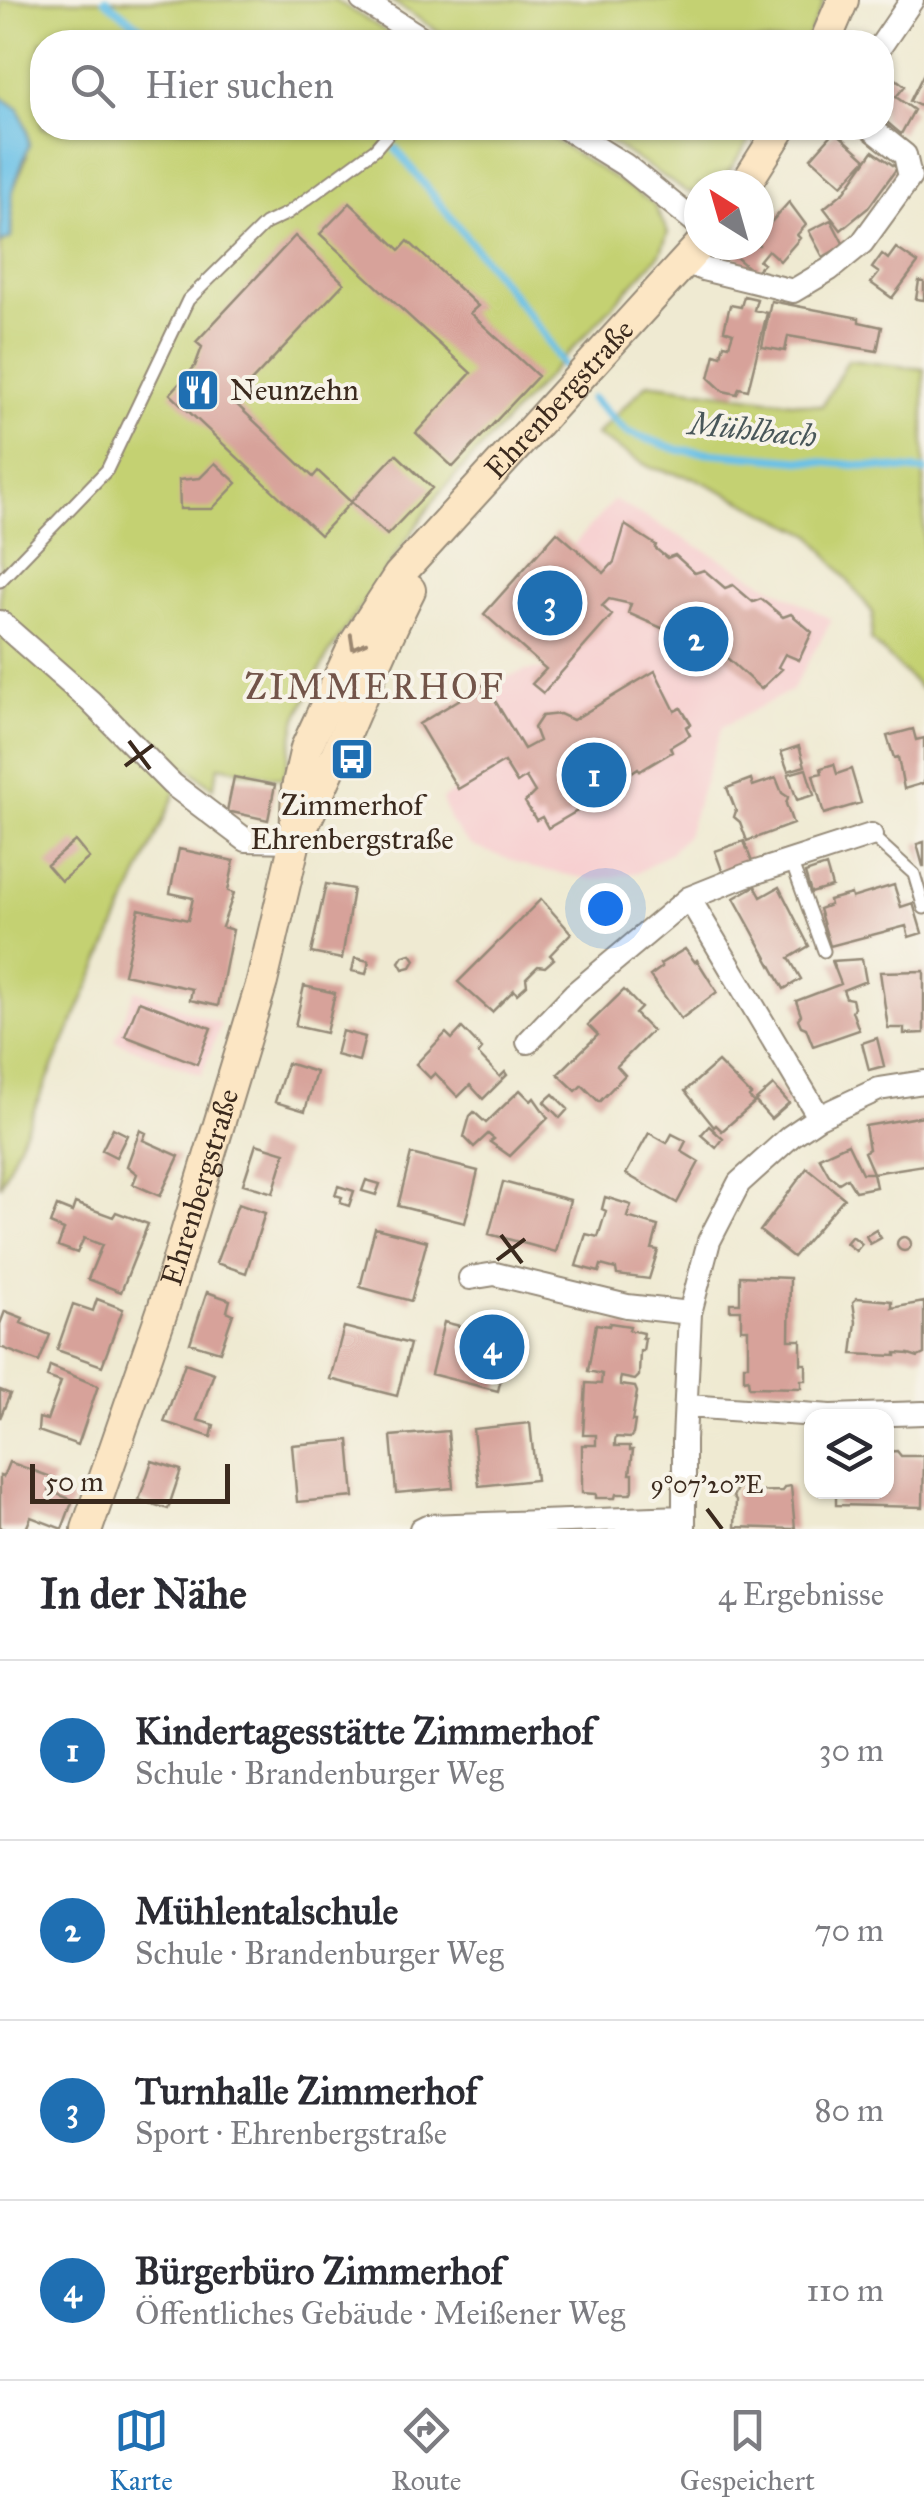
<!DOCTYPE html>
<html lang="de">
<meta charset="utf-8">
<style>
body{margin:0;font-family:"IM FELL Great Primer",serif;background:#f2f2f3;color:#2b2b33}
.controls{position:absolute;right:30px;bottom:30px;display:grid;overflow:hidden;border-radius:20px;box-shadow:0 2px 8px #0004}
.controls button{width:90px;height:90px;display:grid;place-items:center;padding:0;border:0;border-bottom:2px solid #e1e1e2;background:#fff;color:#2b2b33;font:50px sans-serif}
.compass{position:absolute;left:684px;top:170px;width:90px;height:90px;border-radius:50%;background:#fff;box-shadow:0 2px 8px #0004;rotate:323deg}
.scale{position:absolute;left:30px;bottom:25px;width:200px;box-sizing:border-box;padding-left:10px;border:5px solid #3b2a1e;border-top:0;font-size:28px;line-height:35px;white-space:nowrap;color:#3b2a1e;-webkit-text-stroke:8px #f7f3e8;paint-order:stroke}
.you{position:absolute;left:605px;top:908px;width:35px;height:35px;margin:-25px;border:8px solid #fff;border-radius:50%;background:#1a73e8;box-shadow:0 0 0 15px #1a73e833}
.badge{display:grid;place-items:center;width:65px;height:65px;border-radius:50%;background:#1f6fb2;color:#fff;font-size:32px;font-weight:700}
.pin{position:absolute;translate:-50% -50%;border:5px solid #fff;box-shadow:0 2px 10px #0006}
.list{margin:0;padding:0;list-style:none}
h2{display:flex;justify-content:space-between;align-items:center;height:130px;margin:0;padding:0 40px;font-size:42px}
h2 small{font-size:32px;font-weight:400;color:#7c7c81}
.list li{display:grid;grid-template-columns:65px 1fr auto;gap:30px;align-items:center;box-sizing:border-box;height:180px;padding:0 40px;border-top:2px solid #e1e1e2}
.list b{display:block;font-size:38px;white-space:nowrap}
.list p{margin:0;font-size:32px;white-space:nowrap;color:#7c7c81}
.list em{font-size:32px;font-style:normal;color:#7c7c81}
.icon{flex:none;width:55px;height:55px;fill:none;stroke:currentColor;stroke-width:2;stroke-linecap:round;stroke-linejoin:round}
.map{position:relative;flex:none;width:924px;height:1529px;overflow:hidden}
.search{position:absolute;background:#fff;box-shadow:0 2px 8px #0004;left:30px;right:30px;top:30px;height:110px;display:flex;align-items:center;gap:25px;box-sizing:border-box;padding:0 35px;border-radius:40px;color:#7c7c81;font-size:38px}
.sheet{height:850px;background:#fff}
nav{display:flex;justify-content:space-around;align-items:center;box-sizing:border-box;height:140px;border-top:2px solid #e1e1e2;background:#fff;font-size:28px;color:#7c7c81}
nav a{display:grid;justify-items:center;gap:5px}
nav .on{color:#1f6fb2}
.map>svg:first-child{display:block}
.built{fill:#f7cfd0}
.green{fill:#c4d172;stroke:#807e48;stroke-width:2.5}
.water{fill:#6ac1e7;stroke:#527682;stroke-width:2.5}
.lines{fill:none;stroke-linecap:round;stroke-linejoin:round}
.stream{stroke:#6ac1e7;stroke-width:8}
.building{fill:#d7a29a}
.lane-casing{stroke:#958a78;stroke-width:15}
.street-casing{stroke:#958a78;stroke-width:26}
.secondary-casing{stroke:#958a78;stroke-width:34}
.lane{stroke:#fff;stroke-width:11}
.street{stroke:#fff;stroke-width:22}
.secondary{stroke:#fce6c4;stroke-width:30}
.oneway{stroke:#9c8871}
.ticks{fill:none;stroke:#3b2a1e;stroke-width:4}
.labels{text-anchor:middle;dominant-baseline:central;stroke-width:8;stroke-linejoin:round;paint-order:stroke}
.poi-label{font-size:30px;fill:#3b2a1e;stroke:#f7f3e8;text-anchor:start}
.street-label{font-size:30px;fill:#3b2a1e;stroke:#f7f3e8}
.water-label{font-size:32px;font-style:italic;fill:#49575a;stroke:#f7f3e8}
.quarter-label{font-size:35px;letter-spacing:2.5px;fill:#725449;stroke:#f7f3e8}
.ticks-label{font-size:25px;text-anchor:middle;fill:#3b2a1e;stroke:#f7f3e8;stroke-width:8;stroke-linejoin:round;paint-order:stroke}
</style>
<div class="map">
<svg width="924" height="1529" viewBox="0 0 924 1529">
<rect width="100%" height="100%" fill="#f7f3e8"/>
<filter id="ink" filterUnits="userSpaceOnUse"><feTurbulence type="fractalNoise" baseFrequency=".01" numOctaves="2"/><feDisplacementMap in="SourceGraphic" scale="20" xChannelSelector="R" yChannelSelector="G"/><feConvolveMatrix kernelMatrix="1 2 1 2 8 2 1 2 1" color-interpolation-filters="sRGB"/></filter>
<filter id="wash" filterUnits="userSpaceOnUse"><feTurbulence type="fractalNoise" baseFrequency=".0048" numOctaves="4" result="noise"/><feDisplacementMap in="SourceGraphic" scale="40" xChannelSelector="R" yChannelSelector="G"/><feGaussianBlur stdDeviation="2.25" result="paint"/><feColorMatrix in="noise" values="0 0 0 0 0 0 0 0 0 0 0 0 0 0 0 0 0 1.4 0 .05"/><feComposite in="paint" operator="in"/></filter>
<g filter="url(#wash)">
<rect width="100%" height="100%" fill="#efead2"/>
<path class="built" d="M614 500 832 620 792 690 722 727 687 835 671 852 639 872 594 880 533 868 472 846 461 836 450 821 442 799 458 789 419 724 485 684 525 671 546 669 619 587 573 545Z
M135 990 221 1024 201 1075 115 1041Z"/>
<path class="green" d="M0 0H335L403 42H42V128H536L654 204 668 233 660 254 437 496 326 658 297 718 284 779 219 766 213 788 187 767 0 1186V243L11 238 12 193 27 156 5 101 0 96Z
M390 0H825L806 42H455Z
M588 128H758L720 185H699V192H687Z
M848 360 924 369V692L871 640 873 613 812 535 695 478 651 468 596 435 648 383 822 406Z"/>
<path class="water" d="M0 96 19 109 27 129 29 145 12 193 11 238 0 243Z"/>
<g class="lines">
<path class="stream" d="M105 0 149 34 173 42
M396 149 544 334 563 365
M592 399 627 432 679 450 924 471"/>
</g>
<g id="blocks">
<path class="building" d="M888 73 905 86 896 97 914 110 901 134 882 118V81Z
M924 73V108L910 101Z
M835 131 866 159 842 185 811 158Z
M873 151 897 168 868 208 841 230 824 208 845 191Z
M789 202 806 225 797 235 800 238 780 261 768 250 759 261 763 264 754 273 729 251 735 245H759V236Z
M350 203 400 250 408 241 478 306 470 313 538 376 453 467 416 433 471 373 320 234Z
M831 220 844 245 823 257 809 231Z
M295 236 344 283 233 401 313 477 318 471 351 502 320 535 170 394 195 366 202 347 196 342Z
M896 248 918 263 892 298 871 283 879 273 872 268 882 254 888 259Z
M919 281 924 282V300L916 299Z
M744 296 757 299 754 310 767 313 748 390 739 388 737 394 723 391 709 378 715 354 721 356 724 344 729 345 733 333 724 330 730 305 741 307Z
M771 301 859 318V322L882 327 877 351 788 336 785 351 762 347Z
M396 454 432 488 387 535 351 502Z
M215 463 237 483 212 509H180L179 480 200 478Z
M625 525 656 545 655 548 667 558 675 555 695 573 704 570 725 588 733 585 753 602 761 599 783 617 791 614 812 632 799 660 785 654 778 667 782 669 761 689 725 656 628 613 631 604 609 599 602 606 612 615 543 693 532 684 546 669 484 614 557 532 604 573 614 562Z
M655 671 675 711 681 708 691 724 686 727 690 735 670 747 672 752 640 771 638 768 599 794 601 797 548 828 542 817 536 820 525 802 535 792 526 777 517 783 504 762 458 789 419 724 485 684 524 749 539 741 534 728 542 716 560 714 573 720Z
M913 729 916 740 924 738V783L904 789 898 757 894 758 887 736Z
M799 746 805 766 788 771 781 752Z
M834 764 837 774 851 769 861 803 824 814 813 775 822 773 821 768Z
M806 769 814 795 797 800 788 774Z
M234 777 275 785 268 820 227 811Z
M776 778 782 793 788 797 786 804 793 824 747 841 740 822 734 817 736 811 727 788 751 779 753 786Z
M75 841 89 858 61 881 47 865Z
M744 841 752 862 723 873 715 851Z
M924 842V866H923L917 844Z
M179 849 234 861 228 891 234 893 222 927 233 930 218 1006 190 1000 192 989 124 974 139 909 188 920 193 898 170 893Z
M826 866 832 887 811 893 805 873Z
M326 884 353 889 342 959 311 953Z
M894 885 901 907 913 903 922 933 909 937 906 926 830 946 819 909 830 905 829 900 851 894 852 898Z
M755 886 761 897 779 887 809 946 789 958 801 979 784 989 734 898Z
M541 899 571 933 550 955 554 959 545 967 538 966 526 978 527 985 517 994 514 990 492 1012 458 982Z
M685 949 695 962 697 960 717 992 681 1019 650 976 662 967 660 964Z
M411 954 415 960 411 967 403 969 399 962 403 956Z
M355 958 369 961 366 974 352 971Z
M862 959 866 981 843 990 846 998 852 999 854 1007 852 1011 859 1030 813 1046 806 1028 801 1026 798 1019 801 1015 796 1001 841 984 832 961Z
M924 971V1033L904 1034V1028H888L880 972Z
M304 986 335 993 326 1033 295 1026Z
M624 990 641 1008 635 1014 652 1031 617 1066 625 1075 599 1102 582 1085 576 1091 558 1074 598 1035 588 1025Z
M139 1001 211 1028 197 1064 125 1036Z
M462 1028 482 1049 478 1054 500 1077 505 1072 507 1075 483 1099 470 1085 458 1097 435 1073 430 1078 416 1064 446 1033 452 1039Z
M342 1031 365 1037 359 1061 336 1055Z
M877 1038 884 1066 869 1070 862 1043Z
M718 1062 751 1095 749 1097 754 1103 722 1131 716 1125 714 1127 685 1091Z
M287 1063 316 1072 305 1111 275 1102Z
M773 1085 789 1103 771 1119 755 1101Z
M520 1090 531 1101 534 1098 548 1118 510 1156 490 1142 494 1139 488 1134 474 1147 464 1137 470 1116 474 1112 486 1123Z
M553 1094 568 1109 560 1118 544 1102Z
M924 1116V1165L873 1173 864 1152 869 1149 865 1126Z
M709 1126 723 1139 716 1148 701 1135Z
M113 1128 127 1135 116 1157 102 1150Z
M140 1130 146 1133 143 1140 179 1156 160 1196 133 1184 137 1174 127 1166Z
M649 1133 667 1143 672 1134 686 1141 681 1151 699 1162 677 1203 626 1174Z
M256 1144 285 1153 273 1193 243 1184Z
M848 1144 862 1173H873L876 1187 855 1191 847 1178 839 1183 829 1175 819 1157Z
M411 1154 478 1171 465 1223 398 1206Z
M807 1168 844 1198 793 1257 760 1231Z
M366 1180 380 1184 376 1195 362 1191Z
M503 1182 570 1200 556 1252 489 1234Z
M338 1186 354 1191 349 1206 340 1203 342 1197 335 1195Z
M605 1197 631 1205 627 1217 658 1226 652 1249 658 1250 649 1279 617 1275 616 1269 601 1265 599 1272 576 1266 586 1234 598 1237 606 1211 602 1209Z
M75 1203 113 1217 116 1212 148 1224 121 1292 88 1279 102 1245 84 1238 77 1253 58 1246 64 1230 50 1224 57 1206 72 1212Z
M238 1204 265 1213 246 1273 216 1263Z
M375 1228 427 1241 411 1301 360 1287Z
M876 1230 881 1238 870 1244 866 1236Z
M852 1236 862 1244 856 1251 846 1243Z
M897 1244a7 7 0 1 1 14 0a7 7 0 1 1-14 0Z
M740 1276 790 1278 789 1340H801V1364H806V1380H801V1388L749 1387 748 1379 744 1380V1365H748V1329H741V1310H730V1303H740Z
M207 1292 230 1300 227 1311 233 1314 220 1352 190 1343Z
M857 1298 892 1301V1308L924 1302V1354L918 1357 909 1354 896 1353V1356L852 1354 856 1322 853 1302Z
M97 1299 123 1309 102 1366 57 1350 73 1304 93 1311Z
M5 1311 23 1318 21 1323 50 1335 39 1362 0 1347V1324Z
M444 1322 511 1339 498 1391 431 1374Z
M610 1323 630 1326 629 1330 643 1333 642 1338H645L643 1351H640L639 1376 635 1380 621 1377 620 1381V1385L635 1387 637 1392 632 1421H635L633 1434 630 1438 616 1437 615 1441V1446H630V1450H633L630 1474H633V1489L630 1494H616L615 1498H596V1494L582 1493V1445H596V1435H583L586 1383 601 1384 602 1374 588 1371 596 1324 609 1326Z
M344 1327 410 1344 397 1396 330 1379Z
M185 1363 214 1373 197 1420 214 1425 211 1437 164 1422Z
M50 1366 98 1386 78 1445 38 1431 39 1418 47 1420 61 1382 47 1377Z
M0 1390 10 1394 0 1418Z
M530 1423 536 1480 479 1486 473 1429Z
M448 1431 453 1488 396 1493 391 1436Z
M349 1440 354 1497 297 1502 292 1445Z
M897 1451 901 1456H924L923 1507 836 1505V1492H886V1452Z
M152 1461 181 1470 168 1509 139 1500Z
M9 1462 54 1478 49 1491 73 1500 62 1529 31 1517 26 1529H0V1476L3 1477Z
M791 1486 795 1529 735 1527 736 1501 733 1497 737 1488 743 1487 745 1492 782 1491 785 1487Z"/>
</g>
</g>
<g filter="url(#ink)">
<use href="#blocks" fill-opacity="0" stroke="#958a78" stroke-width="2.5"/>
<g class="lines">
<g class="lane-casing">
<path id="lane" d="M0 581 107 470 188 300 265 224 288 213 375 149 393 128
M871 835 914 874 924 908
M791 861 824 951"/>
</g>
<g class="street-casing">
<path id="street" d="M362 0 428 42
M882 44 912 0
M565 128 625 165 699 225
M685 262 703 269 793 291 830 269 862 243 910 177 905 155 871 128
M0 622 90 701 172 784 246 840 295 841
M689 898 819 1117
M528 1042 574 994 689 898 744 876 871 835
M470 1278 495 1274 627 1306 690 1313
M687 1406 831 1416 924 1413
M421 1529 427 1526 683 1517
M684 1529V1440L690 1313 709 1241 739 1183 791 1136 819 1117 879 1089 924 1082"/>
</g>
<g class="secondary-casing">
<g id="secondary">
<path d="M825 42 843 0"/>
<path d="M745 185 781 128"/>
<path d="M301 830C341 751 370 669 410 590"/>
<path id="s1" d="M87 1529 164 1306 262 982 295 841 297 788 306 748 355 643 399 575 700 245"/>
</g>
</g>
<use href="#lane" class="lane"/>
<use href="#street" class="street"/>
<use href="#secondary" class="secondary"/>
</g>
<defs><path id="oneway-chevron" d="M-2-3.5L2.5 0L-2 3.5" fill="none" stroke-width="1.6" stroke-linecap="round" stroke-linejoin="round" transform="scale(2.5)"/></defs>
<use class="oneway" href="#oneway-chevron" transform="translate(356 643) rotate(119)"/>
</g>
<path class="ticks" d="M129 741 150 769M125 766 153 745M501 1235 522 1263M497 1260 525 1239M707 1509 722 1529"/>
<defs>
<g id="restaurant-square" transform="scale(2.25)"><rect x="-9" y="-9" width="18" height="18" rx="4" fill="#1f6fb2" stroke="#f7f3e8"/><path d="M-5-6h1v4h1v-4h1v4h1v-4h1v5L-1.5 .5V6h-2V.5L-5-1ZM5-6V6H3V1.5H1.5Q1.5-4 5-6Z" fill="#fff"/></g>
<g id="bus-square" transform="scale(2.25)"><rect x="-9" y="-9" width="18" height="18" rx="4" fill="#1f6fb2" stroke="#f7f3e8"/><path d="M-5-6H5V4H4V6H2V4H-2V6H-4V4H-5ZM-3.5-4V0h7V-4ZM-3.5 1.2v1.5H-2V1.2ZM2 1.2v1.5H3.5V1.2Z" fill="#fff"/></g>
</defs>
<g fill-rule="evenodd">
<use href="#restaurant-square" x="198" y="390"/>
<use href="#bus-square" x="352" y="759"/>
</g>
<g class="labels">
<g class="poi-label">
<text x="230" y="390">Neunzehn</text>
<text x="352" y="805" text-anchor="middle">Zimmerhof<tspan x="352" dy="34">Ehrenbergstraße</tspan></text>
</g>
<g class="street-label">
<text stroke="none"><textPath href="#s1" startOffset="1248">Ehrenbergstraße</textPath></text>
<text stroke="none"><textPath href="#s1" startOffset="360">Ehrenbergstraße</textPath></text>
</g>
<g class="water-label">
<text transform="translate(753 430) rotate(6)">Mühlbach</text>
</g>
<g class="quarter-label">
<text x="375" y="687">ZIMMERHOF</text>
</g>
</g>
<g class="ticks-label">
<text x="707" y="1493">9°07'20"E</text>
</g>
</svg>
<div class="controls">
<button><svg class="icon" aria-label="layers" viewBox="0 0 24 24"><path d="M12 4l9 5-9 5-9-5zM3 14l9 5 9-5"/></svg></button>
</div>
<svg class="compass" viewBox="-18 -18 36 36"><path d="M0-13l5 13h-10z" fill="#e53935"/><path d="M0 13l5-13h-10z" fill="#7c7c81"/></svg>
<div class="scale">50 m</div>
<div class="you"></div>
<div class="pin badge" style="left:594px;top:775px">1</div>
<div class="pin badge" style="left:696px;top:639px">2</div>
<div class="pin badge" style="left:550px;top:603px">3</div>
<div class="pin badge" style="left:492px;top:1347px">4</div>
<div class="search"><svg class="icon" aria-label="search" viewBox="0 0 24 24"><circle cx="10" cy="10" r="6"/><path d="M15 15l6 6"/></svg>Hier suchen</div>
</div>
<section class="sheet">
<h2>In der Nähe<small>4 Ergebnisse</small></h2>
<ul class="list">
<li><span class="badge">1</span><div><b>Kindertagesstätte Zimmerhof</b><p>Schule · Brandenburger Weg</p></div><em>30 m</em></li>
<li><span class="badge">2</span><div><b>Mühlentalschule</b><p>Schule · Brandenburger Weg</p></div><em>70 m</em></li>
<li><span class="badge">3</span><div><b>Turnhalle Zimmerhof</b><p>Sport · Ehrenbergstraße</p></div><em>80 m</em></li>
<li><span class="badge">4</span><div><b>Bürgerbüro Zimmerhof</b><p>Öffentliches Gebäude · Meißener Weg</p></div><em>110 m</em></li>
</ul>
</section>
<nav>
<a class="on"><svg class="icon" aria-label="map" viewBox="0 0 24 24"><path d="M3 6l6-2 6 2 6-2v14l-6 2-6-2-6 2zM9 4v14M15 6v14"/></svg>Karte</a>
<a><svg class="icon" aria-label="directions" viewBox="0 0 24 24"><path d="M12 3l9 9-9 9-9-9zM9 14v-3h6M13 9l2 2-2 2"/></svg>Route</a>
<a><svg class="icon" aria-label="saved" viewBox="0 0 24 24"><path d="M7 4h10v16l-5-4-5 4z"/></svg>Gespeichert</a>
</nav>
